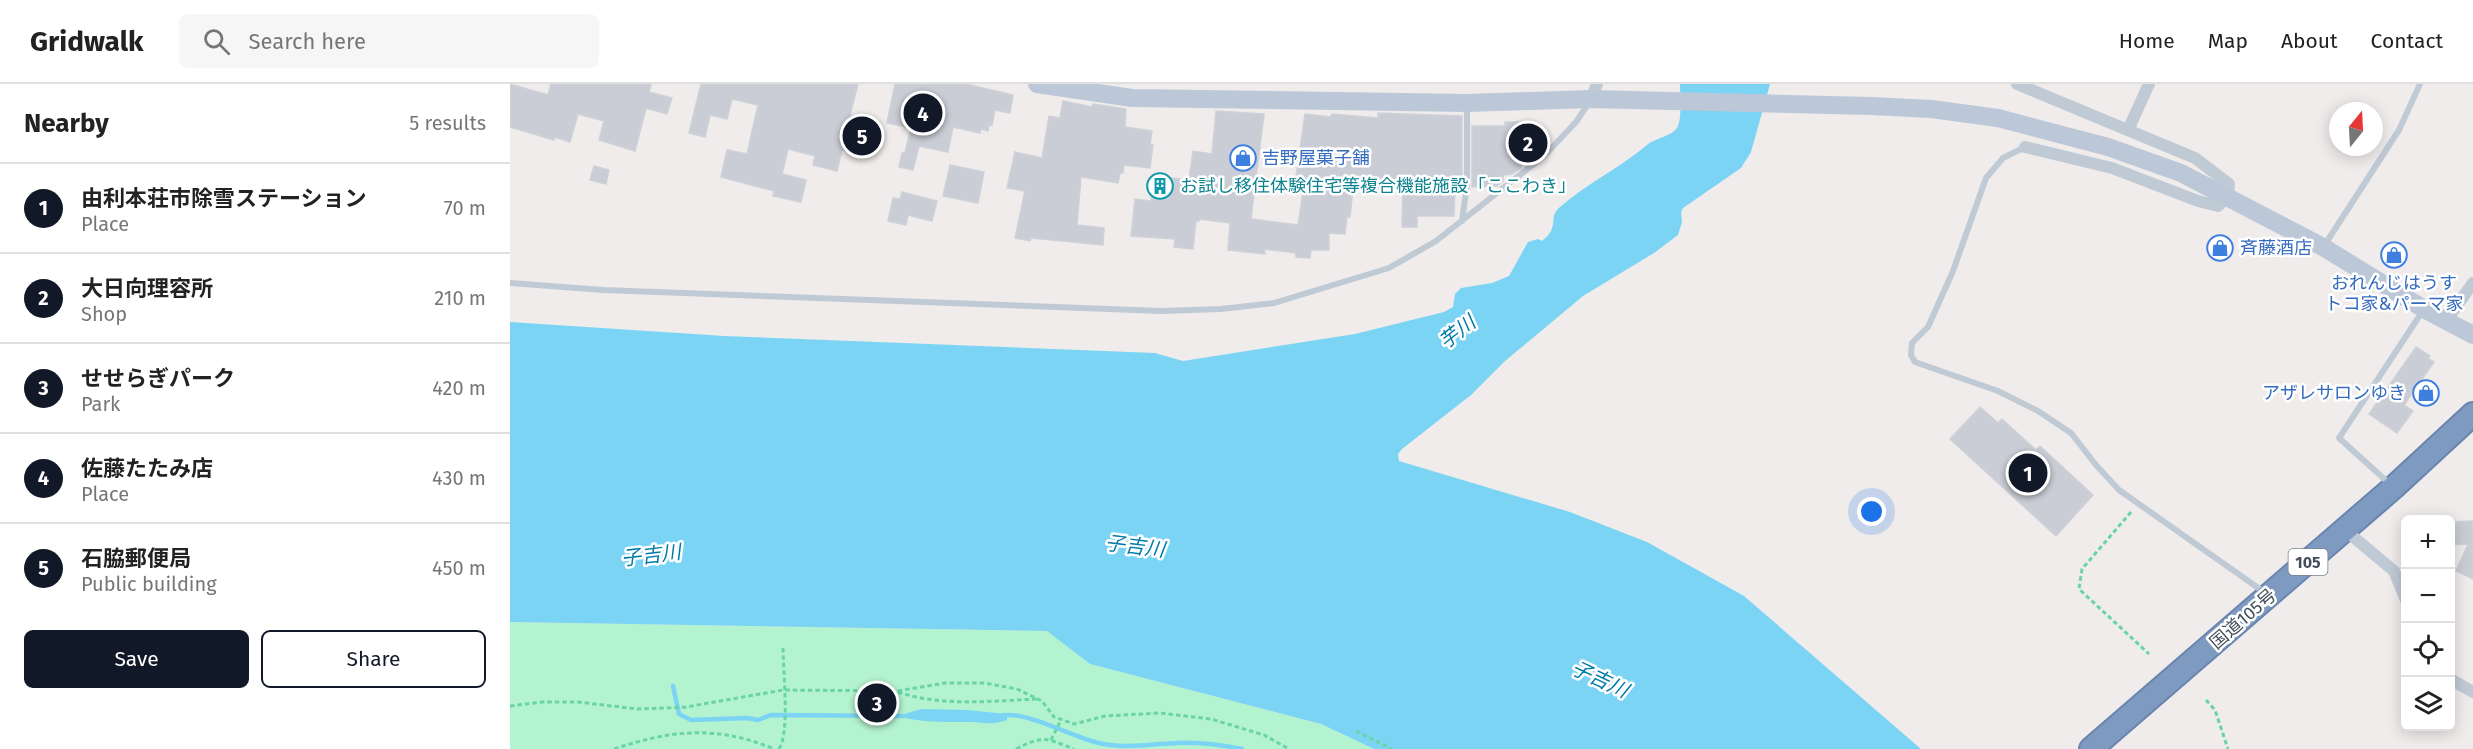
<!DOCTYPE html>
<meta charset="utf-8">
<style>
body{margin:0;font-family:"Fira Sans","Noto Sans JP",sans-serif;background:#f6f6f6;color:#222}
.controls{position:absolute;right:18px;bottom:18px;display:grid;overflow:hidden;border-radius:9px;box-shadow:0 3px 15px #0003}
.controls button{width:54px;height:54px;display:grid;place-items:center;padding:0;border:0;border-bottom:2px solid #e0e0e0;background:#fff;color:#222;font:30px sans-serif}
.compass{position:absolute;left:1819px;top:18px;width:54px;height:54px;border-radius:50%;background:#fff;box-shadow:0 3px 15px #0003;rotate:18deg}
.you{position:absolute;left:1362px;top:428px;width:21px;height:21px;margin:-15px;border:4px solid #fff;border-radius:50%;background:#1a73e8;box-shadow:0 0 0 9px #1a73e833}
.badge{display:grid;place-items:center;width:39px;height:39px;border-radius:50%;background:#111827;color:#fff;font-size:20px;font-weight:700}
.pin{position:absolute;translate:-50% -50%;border:3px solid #fff;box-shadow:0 2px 6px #0006}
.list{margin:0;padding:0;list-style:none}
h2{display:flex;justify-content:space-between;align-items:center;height:78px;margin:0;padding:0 24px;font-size:26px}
h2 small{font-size:20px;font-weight:400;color:#767676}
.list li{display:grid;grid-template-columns:39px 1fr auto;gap:18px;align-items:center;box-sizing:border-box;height:90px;padding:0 24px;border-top:2px solid #e0e0e0}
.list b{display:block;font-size:22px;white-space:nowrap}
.list p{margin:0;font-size:20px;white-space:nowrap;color:#767676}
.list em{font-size:20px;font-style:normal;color:#767676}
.actions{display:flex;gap:12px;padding:18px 24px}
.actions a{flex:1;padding:14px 0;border:2px solid #111827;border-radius:9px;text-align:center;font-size:21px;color:#111827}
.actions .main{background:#111827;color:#fff}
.icon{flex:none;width:33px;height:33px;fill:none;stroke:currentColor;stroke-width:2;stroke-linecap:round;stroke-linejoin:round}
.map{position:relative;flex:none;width:1963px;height:665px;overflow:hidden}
header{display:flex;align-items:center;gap:36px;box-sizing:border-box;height:84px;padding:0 30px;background:#fff;border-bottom:2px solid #e0e0e0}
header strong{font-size:28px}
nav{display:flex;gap:33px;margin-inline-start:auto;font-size:21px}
.search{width:420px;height:54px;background:#f6f6f6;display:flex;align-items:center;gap:15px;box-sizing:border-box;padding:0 21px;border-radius:9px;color:#767676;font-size:22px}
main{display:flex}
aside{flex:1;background:#fff}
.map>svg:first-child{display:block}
.green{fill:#b4f3d0}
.water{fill:#7cd4f4}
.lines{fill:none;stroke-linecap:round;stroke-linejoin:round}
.stream{stroke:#7cd4f4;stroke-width:4.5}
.building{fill:#cacdd5;stroke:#cfd1d9;stroke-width:1.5}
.highway-casing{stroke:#6985ad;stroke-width:26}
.path{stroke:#69d4a6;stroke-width:3;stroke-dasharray:4.5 3;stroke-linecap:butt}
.lane{stroke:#c0cad5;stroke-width:6}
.street{stroke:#c0cad5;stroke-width:12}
.secondary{stroke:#bcc8d8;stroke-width:18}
.highway{stroke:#7e9ac1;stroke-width:22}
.labels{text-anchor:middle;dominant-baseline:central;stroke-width:5;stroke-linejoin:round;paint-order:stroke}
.shield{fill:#fff;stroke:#7b838c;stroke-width:1.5}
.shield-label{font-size:16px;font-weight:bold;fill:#434e5b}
.shop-label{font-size:18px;fill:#366cbe;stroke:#fff;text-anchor:start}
.culture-label{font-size:18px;fill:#0d838f;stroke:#fff;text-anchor:start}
.street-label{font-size:18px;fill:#434e5b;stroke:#fff}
.water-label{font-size:20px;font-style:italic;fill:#017ba9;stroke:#fff}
</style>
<header>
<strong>Gridwalk</strong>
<div class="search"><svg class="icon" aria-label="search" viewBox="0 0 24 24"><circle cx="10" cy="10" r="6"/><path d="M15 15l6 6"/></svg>Search here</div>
<nav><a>Home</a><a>Map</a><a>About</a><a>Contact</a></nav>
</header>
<main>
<aside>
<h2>Nearby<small>5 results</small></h2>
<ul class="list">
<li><span class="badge">1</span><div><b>由利本荘市除雪ステーション</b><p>Place</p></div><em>70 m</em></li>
<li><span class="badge">2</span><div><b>大日向理容所</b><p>Shop</p></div><em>210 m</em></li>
<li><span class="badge">3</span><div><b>せせらぎパーク</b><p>Park</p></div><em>420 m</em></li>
<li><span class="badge">4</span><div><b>佐藤たたみ店</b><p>Place</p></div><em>430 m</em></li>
<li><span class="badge">5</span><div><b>石脇郵便局</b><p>Public building</p></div><em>450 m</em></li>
</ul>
<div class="actions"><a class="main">Save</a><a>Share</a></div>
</aside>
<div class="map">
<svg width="1963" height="665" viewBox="0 0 1963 665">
<rect width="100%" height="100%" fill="#efeceb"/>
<path class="green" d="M0 538 538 547 580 580 811 640 864 665H0Z"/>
<path class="water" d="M1170 0H1260L1241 68 1231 84 1173 124 1171 128 1172 138 1168 151 1144 169 1073 212 995 277 961 311 892 365 888 370 889 377 1060 428 1137 458 1234 512 1411 665H864L811 640 580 580 537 547 0 538V238L214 252 645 269 673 277 845 250 934 228 943 223 945 210 951 204 982 199 999 192 1018 158 1028 155 1032 157C1051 142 1037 134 1050 123 1077 99 1110 84 1137 61 1145 54 1164 52 1168 42 1172 31 1170 12 1170 0Z
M411 625 457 626 497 630V636C478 642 477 638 460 638 435 638 412 639 388 632Z"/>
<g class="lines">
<path class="stream" d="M163 602 169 630 181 636 237 634 248 636 261 631 394 632
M491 632C513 625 564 654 589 659 614 665 642 660 667 659 688 658 712 661 732 665"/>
</g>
<path class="building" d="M0 0 38 11 41 0H141L139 8 162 14 157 30 136 24 125 67 89 56 94 37 68 30 60 58 45 53 44 56 0 43Z
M191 0H348L340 31 367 37 359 72 332 66 327 87 303 81 305 72 278 65 272 90 296 96 291 118 263 112 264 107 211 93 217 66 237 70 248 21 222 15 217 35 200 31 195 53 179 49Z
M385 0H456L503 11 500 29 485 26 482 41 479 40 478 47 471 45 470 49 443 43 438 68 409 62 403 86 389 83 392 69H395L401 44 377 39Z
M553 17 582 23 583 20 616 25 615 43 642 47 640 61H643L640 84 614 81 613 89H610L608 99 571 93 567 141 594 144 593 161 521 154 520 157 505 154 515 107 497 104 505 68 532 74 539 32 550 34Z
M706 27 754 30 741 135 788 141 794 101 785 99 795 30 821 33 822 30 868 34V29L952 32V101L951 103H945L944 132H907V143H892L893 107 843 104 840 133H837L835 150 819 149V166H801L800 174 786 173V169L754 165 755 170 718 166 720 139 689 135V137H686L683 165 664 163 665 155 621 152 625 115 641 117 644 92 679 96 683 67 702 70Z
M995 38H1011L1012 47H1028L1029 54 1033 53 1034 65 1016 80H1011V84L1002 90 993 91V97L987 102 962 103V42H995Z
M440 81 474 88 468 119 433 112Z
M84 82 99 86 96 100 80 96Z
M392 108 427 117 422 137 398 131 396 141 378 137 383 114 390 115Z
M1906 263 1920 272 1918 274 1924 278 1894 321 1903 327 1887 349 1859 330Z
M1470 323 1488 339 1492 335 1526 366 1530 362 1583 411 1546 452 1440 355Z
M1963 437V495L1946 487 1958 460 1941 461V438Z"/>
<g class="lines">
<g class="highway-casing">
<path id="highway" d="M1581 665 1884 403 1963 330"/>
</g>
<path class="path" d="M1621 428 1572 485 1569 505 1639 570
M388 608C433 623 481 617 527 615
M1696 616 1705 626 1718 665
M0 622 32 618H68L127 625 156 624 176 623 273 606 387 607 435 599H474L507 605 532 617 544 633 564 640 595 632 650 629 701 635 754 651 779 665
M846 647 882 665
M541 656 551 636
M104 665C161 646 207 641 264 665
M269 665C280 649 273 586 273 563
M506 665C533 651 536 654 564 665"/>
<path class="lane" d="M1515 63 1493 74 1476 94 1443 187 1418 243 1402 259 1401 271 1405 278 1488 307 1528 327 1561 349 1586 381 1609 406 1754 508
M952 137 957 101V20
M1814 162 1889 46 1910 0
M0 199 93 206 651 227 711 225 764 219 879 184 926 157 1034 72 1066 38 1080 17
M1881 401 1829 354 1912 228"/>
<path class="street" d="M1507 0 1685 74 1719 100 1718 112 1708 122 1688 117 1602 84 1515 63
M1081 15 1087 0
M1618 46 1639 0
M1936 237 1963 199
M1835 446 1884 487 1896 516
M1940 595 1963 608"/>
<path class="secondary" d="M527 0 622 14 957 19 1081 15 1361 22 1421 25 1488 34 1598 63 1671 89 1813 163 1914 225 1963 251"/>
<use href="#highway" class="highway"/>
</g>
<defs>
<g id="shop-ring" transform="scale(1.35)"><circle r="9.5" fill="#fff" stroke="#3f7fe0" stroke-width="1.5"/><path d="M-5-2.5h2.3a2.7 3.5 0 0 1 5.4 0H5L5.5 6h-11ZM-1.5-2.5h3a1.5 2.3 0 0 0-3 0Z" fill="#3f7fe0"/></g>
<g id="building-ring" transform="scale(1.35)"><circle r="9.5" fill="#fff" stroke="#0f9aa8" stroke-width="1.5"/><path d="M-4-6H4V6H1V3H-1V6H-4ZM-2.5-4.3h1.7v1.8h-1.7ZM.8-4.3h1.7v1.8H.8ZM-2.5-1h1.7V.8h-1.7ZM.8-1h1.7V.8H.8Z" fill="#0f9aa8"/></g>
</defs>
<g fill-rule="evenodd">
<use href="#shop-ring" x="733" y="74"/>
<use href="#building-ring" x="650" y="102"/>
<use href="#shop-ring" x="1710" y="164"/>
<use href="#shop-ring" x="1884" y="171"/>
<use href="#shop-ring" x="1916" y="309"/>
</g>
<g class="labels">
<rect class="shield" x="1778.5" y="465" width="39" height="26" rx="4.5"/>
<g class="shield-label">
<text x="1798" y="478">105</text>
</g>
<g class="shop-label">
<text x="752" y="74">吉野屋菓子舗</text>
<text x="1730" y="164">斉藤酒店</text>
<text x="1884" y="199" text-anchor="middle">おれんじはうす<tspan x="1884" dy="21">トコ家&amp;パーマ家</tspan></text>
<text x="1896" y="309" text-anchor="end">アザレサロンゆき</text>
</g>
<g class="culture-label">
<text x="670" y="102">お試し移住体験住宅等複合機能施設「ここわき」</text>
</g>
<g class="street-label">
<text transform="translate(1733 535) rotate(-41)">国道105号</text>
</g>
<g class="water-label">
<text transform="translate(947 248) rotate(-38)">芋川</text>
<text transform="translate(625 462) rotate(7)">子吉川</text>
<text transform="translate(141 471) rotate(-7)">子吉川</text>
<text transform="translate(1090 595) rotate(25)">子吉川</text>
</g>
</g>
</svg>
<div class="controls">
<button>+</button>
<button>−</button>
<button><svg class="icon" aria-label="locate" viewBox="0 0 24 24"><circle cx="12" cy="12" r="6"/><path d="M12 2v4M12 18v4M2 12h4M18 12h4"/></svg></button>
<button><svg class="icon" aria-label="layers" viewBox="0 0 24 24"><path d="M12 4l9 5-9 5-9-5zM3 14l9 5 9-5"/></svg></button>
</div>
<svg class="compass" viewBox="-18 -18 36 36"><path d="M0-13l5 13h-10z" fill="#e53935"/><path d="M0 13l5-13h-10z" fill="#767676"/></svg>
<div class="you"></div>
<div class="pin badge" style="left:1518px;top:389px">1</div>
<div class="pin badge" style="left:1018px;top:59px">2</div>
<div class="pin badge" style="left:367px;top:619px">3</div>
<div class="pin badge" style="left:413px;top:29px">4</div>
<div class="pin badge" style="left:352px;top:52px">5</div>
</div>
</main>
